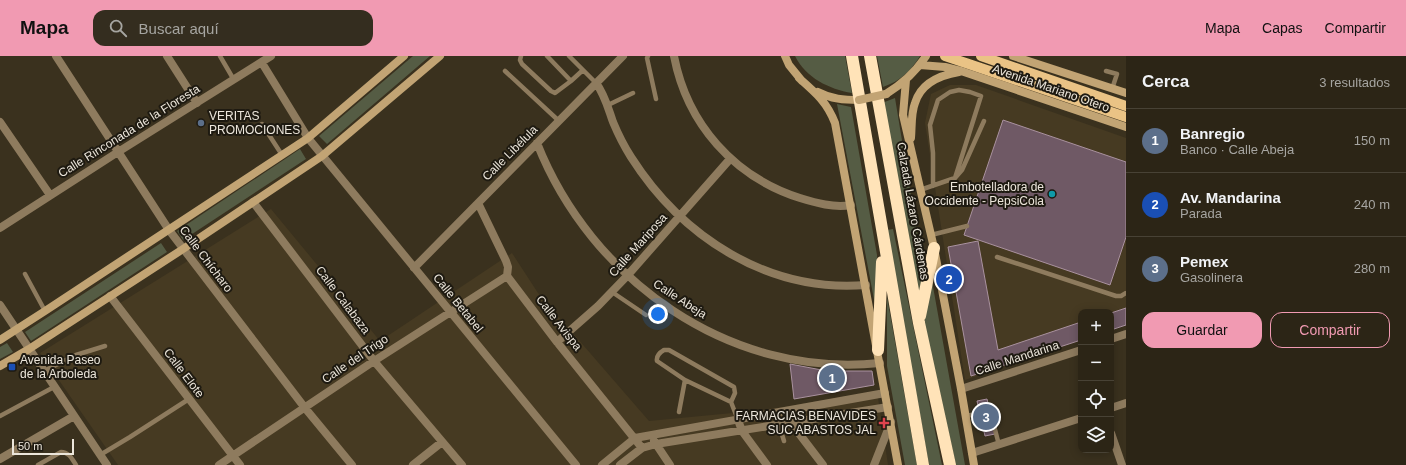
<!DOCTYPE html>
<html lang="es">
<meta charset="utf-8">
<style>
body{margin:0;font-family:Arial,sans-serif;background:#342d1f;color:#f1f3f6}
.controls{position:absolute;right:12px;bottom:12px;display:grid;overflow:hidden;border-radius:8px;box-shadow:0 2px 10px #0003}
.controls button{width:36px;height:36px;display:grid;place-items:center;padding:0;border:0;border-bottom:1px solid #484235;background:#2c2516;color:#f1f3f6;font:20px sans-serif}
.scale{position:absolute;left:12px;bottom:10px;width:62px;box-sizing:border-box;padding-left:4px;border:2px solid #ece6db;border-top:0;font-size:11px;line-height:14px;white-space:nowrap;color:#ece6db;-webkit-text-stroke:3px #1e1a11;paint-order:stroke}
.you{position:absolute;left:658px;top:258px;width:14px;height:14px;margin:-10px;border:3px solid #fff;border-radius:50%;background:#1a73e8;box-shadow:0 0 0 6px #1a73e833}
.badge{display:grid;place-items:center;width:26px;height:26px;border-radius:50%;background:#f19ab2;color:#fff;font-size:13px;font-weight:700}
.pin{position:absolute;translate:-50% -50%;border:2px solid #fff;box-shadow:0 1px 4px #0006}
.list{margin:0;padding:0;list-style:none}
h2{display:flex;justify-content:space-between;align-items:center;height:52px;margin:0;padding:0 16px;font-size:17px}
h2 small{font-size:13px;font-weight:400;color:#a6a5a1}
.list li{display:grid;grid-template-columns:26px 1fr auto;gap:12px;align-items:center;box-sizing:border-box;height:64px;padding:0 16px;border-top:1px solid #484235}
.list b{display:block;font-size:15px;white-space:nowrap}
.list p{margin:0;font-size:13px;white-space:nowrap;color:#a6a5a1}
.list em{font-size:13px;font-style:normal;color:#a6a5a1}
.actions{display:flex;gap:8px;padding:12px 16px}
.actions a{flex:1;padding:9px 0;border:1px solid #f19ab2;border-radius:12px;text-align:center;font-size:14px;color:#f19ab2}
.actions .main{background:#f19ab2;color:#111}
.icon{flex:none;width:22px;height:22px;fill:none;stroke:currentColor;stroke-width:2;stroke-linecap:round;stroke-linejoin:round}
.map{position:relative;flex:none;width:1126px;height:409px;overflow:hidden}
header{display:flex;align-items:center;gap:24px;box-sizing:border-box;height:56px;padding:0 20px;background:#f19ab2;color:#111}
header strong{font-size:19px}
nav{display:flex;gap:22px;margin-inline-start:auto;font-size:14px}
.search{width:280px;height:36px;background:#342d1f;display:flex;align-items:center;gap:10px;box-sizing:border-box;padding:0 14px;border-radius:12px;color:#a6a5a1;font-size:15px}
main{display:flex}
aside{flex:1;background:#2c2516}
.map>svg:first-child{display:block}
.built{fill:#463a22}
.green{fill:#555c44}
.building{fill:#6f5965;stroke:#aa929f}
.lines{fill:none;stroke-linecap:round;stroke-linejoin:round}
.lane{stroke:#8e7b5e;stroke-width:4.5}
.street{stroke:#8e7b5e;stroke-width:8}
.secondary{stroke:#c2a474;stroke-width:8}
.primary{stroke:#eac385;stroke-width:10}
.highway{stroke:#ffe3b8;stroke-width:12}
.secondary-bridge{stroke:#c2a474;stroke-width:8}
.service-dot{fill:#5c6f8a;stroke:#1e1a11;stroke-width:1.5}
.culture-dot{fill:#0f9aa8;stroke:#1e1a11;stroke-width:1.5}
.transit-dot{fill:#1a4fb4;stroke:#1e1a11;stroke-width:1.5}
.health-dot{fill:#e0444e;stroke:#1e1a11;stroke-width:1.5}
.labels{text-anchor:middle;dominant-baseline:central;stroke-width:4;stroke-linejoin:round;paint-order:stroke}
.street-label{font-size:12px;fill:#ece6db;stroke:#1e1a11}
.poi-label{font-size:12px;fill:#ece6db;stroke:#1e1a11;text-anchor:start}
</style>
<header>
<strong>Mapa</strong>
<div class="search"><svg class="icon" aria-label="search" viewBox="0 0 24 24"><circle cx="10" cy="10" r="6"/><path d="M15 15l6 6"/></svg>Buscar aquí</div>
<nav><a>Mapa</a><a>Capas</a><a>Compartir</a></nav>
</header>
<main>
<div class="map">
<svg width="1126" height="409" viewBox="0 0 1126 409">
<rect width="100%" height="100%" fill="#3a311e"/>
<path class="built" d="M950 29H976L1126 82V269L1111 274V256H1081V284L965 324 925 67 931 38Z
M271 153 380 285 512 197 538 237 649 365 765 354 877 335 888 409H118L40 297Z"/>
<path class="green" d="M413 0H430L327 88 319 80Z
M795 0H845L852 37C829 33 806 22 795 0Z
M877 0H920C910 16 900 25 883 31Z
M895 42 925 224 920 250 882 47Z
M837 48 851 51 877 199 876 254Z
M300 93 306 103 183 184 177 175Z
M893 173 942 409H929L887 174Z
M161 187 167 196 31 285 25 276Z
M932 225 965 409H956L924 266Z
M887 241 917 409H905L887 310Z
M7 287 13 296 0 303V291Z"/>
<path class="building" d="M1003 64 1126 106V181L1110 229 964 179Z
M978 185 998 294 1081 266V284L971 320 948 191Z
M1126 252V269L1111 274V257Z
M790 308 827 315H872L874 329 794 343Z
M987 343 995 378 985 380 977 345Z"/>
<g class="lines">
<path class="lane" d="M220 0 234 24
M521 0 520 4 522 8 551 35 555 37 571 25 583 14
M547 0 571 25
M569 0 596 27
M648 0 647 2 656 43
M505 15 559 65
M1106 15 1117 18 1112 33
M608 49 633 37
M262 68 282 99
M933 130V97L930 69 938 44 950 36 959 34 970 36 981 40 955 122
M920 134 955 122 962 114 984 65
M931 179 967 170
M997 201 1116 240H1121L1126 237
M25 218 45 255
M612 236 646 259
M44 315 76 299 105 290
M685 324 731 346
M679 356 685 324 657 305C656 300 659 297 664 294H669L734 331 735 337 731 346 738 364
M775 356 784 385
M0 360 54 331
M966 360 986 356 991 358 999 389
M100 399 130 381 189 343
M38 409 61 396C69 396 72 403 76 409"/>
<path class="street" d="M56 0 169 174 305 352 352 409
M167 0 197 47
M674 0C687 68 734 121 800 142 816 147 834 152 851 149
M262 7 308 82 576 409
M596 27C605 39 608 52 613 66 618 78 624 90 631 101 682 181 768 237 866 229
M0 66 50 139
M537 87C591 224 730 323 880 307
M253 146 374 305 462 409
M478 147 506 205 508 211 507 220 557 286 642 392
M0 172 118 96 271 0
M414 212 623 0
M110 240 240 409
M0 249 107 409
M1111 283 1126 278
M557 286 598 250 627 220 730 103
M961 333 1081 294
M1111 352 1126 347
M738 364 742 375 767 409
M791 367 823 409
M1111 377 1122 409
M654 385 670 409
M972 397 1081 362
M0 403 74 360
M219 409 374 305 507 220
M413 409 442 386
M602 409 635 382 885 337
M620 409 642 392 656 388 888 351
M874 409 891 366"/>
<path class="secondary" d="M785 0 789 9 802 25
M1013 0 1126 37
M920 9 945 11 961 15 1126 71
M799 22C815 36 827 46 835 67L898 409
M906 24 903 59 934 192 961 333 974 409
M818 36C831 43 844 44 859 44
M886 38C902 28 915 17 926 0
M911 82C912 70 911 57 915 47 921 27 941 19 959 16
M0 284 45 255 308 82 404 0
M0 310 29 293 183 193 322 100 440 0"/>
<path class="primary" d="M945 0 1126 61
M981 0 1126 50"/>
<path class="highway" d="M852 0 923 409
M870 0 919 267 950 409
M920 260 934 192
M878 294 882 206"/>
<path class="secondary-bridge" d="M859 44 886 38"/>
</g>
<circle class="service-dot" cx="201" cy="67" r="4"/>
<circle class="culture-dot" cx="1052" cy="138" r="4"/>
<rect class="transit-dot" x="8" y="307" width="8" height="8" rx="2"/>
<path class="health-dot" d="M882 361h4v4h4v4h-4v4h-4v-4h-4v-4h4z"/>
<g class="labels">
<g class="street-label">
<text transform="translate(1051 32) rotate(19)">Avenida Mariano Otero</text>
<text transform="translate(129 75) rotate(-32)">Calle Rinconada de la Floresta</text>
<text transform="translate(510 97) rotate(-45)">Calle Libélula</text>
<text transform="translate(913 155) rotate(80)">Calzada Lázaro Cárdenas</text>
<text transform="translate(638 189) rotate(-48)">Calle Mariposa</text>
<text transform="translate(206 203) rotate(53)">Calle Chícharo</text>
<text transform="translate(680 243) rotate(33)">Calle Abeja</text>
<text transform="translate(343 244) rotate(53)">Calle Calabaza</text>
<text transform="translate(458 247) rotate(51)">Calle Betabel</text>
<text transform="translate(559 267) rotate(52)">Calle Avispa</text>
<text transform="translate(1017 302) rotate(-18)">Calle Mandarina</text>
<text transform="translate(355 303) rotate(-34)">Calle del Trigo</text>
<text transform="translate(184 317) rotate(53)">Calle Elote</text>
</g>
<g class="poi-label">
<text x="209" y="60">VERITAS<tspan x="209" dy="14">PROMOCIONES</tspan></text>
<text x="1044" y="131" text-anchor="end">Embotelladora de<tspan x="1044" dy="14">Occidente - PepsiCola</tspan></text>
<text x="20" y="304">Avenida Paseo<tspan x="20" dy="14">de la Arboleda</tspan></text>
<text x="876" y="360" text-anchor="end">FARMACIAS BENAVIDES<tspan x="876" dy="14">SUC ABASTOS JAL</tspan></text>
</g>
</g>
</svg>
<div class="controls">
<button>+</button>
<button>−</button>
<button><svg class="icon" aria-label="locate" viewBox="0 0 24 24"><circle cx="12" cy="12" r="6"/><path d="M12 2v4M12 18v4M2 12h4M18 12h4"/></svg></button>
<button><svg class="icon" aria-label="layers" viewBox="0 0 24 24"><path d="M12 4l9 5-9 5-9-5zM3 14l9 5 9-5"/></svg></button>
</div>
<div class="scale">50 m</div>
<div class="you"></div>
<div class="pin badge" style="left:832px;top:322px;background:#5c6f8a">1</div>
<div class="pin badge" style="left:949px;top:223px;background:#1a4fb4">2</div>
<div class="pin badge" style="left:986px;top:361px;background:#5c6f8a">3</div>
</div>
<aside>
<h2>Cerca<small>3 resultados</small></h2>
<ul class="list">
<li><span class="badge" style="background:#5c6f8a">1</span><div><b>Banregio</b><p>Banco · Calle Abeja</p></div><em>150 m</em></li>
<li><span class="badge" style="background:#1a4fb4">2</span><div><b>Av. Mandarina</b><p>Parada</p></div><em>240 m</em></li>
<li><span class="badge" style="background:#5c6f8a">3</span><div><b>Pemex</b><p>Gasolinera</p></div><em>280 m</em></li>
</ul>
<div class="actions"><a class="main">Guardar</a><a>Compartir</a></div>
</aside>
</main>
